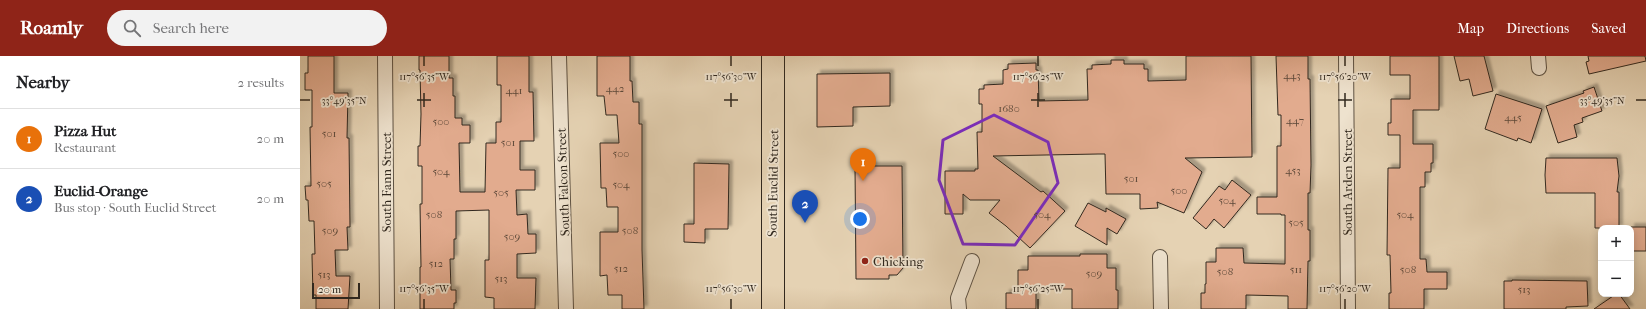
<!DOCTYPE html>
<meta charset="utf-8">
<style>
body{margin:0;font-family:"IM FELL French Canon",serif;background:#f2f2f2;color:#202124}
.controls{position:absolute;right:12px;bottom:12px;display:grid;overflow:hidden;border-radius:8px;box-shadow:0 2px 10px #0003}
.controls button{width:36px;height:36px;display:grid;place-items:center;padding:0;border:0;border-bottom:1px solid #e0e0e0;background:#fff;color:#202124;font:20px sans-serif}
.scale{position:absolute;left:12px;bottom:10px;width:48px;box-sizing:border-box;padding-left:4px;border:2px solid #31281e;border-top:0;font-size:11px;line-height:14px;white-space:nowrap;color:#31281e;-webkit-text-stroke:3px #eee2ce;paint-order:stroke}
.you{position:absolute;left:560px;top:163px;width:14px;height:14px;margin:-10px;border:3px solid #fff;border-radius:50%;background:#1a73e8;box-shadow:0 0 0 6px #1a73e833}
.badge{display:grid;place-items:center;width:26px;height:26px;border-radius:50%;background:#8f2418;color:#fff;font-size:13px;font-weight:700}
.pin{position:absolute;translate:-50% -33px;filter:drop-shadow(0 1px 2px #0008)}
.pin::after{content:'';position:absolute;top:21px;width:14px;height:12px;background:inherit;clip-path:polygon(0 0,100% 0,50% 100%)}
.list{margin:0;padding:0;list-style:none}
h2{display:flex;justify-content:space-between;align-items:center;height:52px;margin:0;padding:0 16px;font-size:17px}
h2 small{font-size:13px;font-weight:400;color:#757577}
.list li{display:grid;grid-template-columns:26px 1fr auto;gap:12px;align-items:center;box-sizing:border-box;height:60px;padding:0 16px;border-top:1px solid #e0e0e0}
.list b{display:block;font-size:15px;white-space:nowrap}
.list p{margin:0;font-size:13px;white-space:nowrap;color:#757577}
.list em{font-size:13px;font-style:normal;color:#757577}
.icon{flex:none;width:22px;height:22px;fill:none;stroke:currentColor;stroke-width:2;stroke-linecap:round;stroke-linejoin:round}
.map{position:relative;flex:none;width:1346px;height:253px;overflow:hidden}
header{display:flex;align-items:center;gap:24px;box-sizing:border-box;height:56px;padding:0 20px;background:#8f2418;color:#fff}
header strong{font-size:19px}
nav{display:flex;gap:22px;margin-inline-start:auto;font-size:14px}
.search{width:280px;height:36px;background:#f2f2f2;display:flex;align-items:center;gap:10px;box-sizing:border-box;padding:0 14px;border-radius:22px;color:#757577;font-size:15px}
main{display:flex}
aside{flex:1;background:#fff}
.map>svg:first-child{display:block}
.building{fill:#e2ab8e;stroke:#31281e;filter:url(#shadow)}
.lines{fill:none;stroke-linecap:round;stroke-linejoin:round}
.minor-casing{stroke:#5e5243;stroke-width:16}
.primary-casing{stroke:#31281e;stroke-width:24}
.minor{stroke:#eee2ce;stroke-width:14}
.primary{stroke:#e5d2b3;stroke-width:22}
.marked{fill:none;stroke:#7b2cbf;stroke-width:3;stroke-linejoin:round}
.ticks{fill:none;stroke:#31281e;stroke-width:1.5}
.poi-dot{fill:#8f2418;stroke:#eee2ce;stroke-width:1.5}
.labels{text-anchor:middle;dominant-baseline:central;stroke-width:3.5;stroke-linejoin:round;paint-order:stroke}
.number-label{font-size:11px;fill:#5d493a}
.street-label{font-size:13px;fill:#31281e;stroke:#eee2ce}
.poi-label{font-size:13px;fill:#31281e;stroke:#eee2ce;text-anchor:start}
.ticks-label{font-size:10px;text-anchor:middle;fill:#31281e;stroke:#eee2ce;stroke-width:3.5;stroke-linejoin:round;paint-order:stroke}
</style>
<header>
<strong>Roamly</strong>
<div class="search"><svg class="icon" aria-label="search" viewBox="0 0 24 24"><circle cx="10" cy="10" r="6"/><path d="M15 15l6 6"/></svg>Search here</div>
<nav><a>Map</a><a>Directions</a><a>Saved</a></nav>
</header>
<main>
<aside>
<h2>Nearby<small>2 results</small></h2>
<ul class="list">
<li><span class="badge" style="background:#e8710a">1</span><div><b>Pizza Hut</b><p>Restaurant</p></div><em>20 m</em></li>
<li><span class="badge" style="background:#1a4fb4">2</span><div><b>Euclid-Orange</b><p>Bus stop · South Euclid Street</p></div><em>20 m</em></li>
</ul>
</aside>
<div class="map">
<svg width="1346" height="253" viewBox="0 0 1346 253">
<defs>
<filter id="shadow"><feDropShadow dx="3.5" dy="-3.5" stdDeviation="1" flood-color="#0004"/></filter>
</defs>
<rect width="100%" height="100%" fill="#e5d2b3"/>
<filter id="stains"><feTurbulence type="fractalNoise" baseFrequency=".005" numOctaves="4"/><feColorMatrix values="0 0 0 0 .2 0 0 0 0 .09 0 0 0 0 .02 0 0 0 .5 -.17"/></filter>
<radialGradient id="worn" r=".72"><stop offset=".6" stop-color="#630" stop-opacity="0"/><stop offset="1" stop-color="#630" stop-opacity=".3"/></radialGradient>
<path class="building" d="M8 0H34V37H48L47 82H49L50 171H47L48 194H35L36 220H50L48 253H16V239H13L12 200V198H15L14 165H9L8 144H6L5 130H11L10 71H12V34H5V17H8Z
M119 0H149V22H153V40H155V62H162V69H170V87H159L160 136H185L186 87H196V66H201V29H197V0H229V36H233L234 85H220V114H235V134H216L217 159 227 158 228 178H236V197L217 198V222H236L235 253H194V242L185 241V204H189V154L156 155V183H154V203H150L151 234H156V247H154V253H120V211H121L120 148H122V110H118V90H120L121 58 120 14H119Z
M297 0H330V25H332L333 46H339V68H342V194L344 253H322V239H308L307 219 300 220V176H318V151H307L306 132H301L300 87H319L317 59H306L304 40H297Z
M886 0H951L952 101 885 102 902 116 884 157 857 146 858 152 840 153V138H806L805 98H798L693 100 741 136 743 135 765 155 730 192 706 170 689 157 700 144H670L663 138V158H645V115H675V113H678L677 76H682V48H679V33H684V29L703 28V14L708 13V8L736 7V14H738L739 45 788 44 787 13H792V9L811 8V4H824V8H844V13H848V25L886 24Z
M976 0H1008V23H1010L1011 109 1010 137H1008V174H1010V205H1008L1007 253H988V240L946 239V253H901V237H905V228H906V206H916V192H943L944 207 985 208V159H981V158H957V141H977V90H981V59H978Z
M1090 0H1139V54H1113V88H1133V107H1131V116H1125V131H1120V203H1126L1127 216H1147V233H1124V253H1089V237H1091L1090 199H1087L1088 112H1100V79H1088V67H1091V43H1110V19H1090Z
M1154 0H1184L1193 35 1173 40 1169 23 1160 25Z
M1288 0H1345L1346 5 1289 18 1286 6 1289 5Z
M590 17V50L553 51V70L517 71V18Z
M1294 31 1302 55 1282 62 1283 66 1274 69 1277 81 1258 87 1246 50 1284 37 1283 35Z
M1196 38 1242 53 1231 87 1218 82 1217 85 1185 73Z
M1246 102H1317L1319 120 1317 136H1319V172H1295V137H1246L1245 119Z
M394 107 429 108 428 173H405V187L384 186V168H394Z
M555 110H602L603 212 597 219H589V223H556Z
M932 124 951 139 924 172 914 163 906 173 893 162 919 130 925 134Z
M788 147 806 156V152L826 163 817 178 807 172V189L775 170Z
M1331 171H1346V195H1331Z
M780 198H807V212H816V234H818V253H772V233H736V253H706V237H718V214H728V200H780Z
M1212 224 1287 225 1288 250 1266 251V253H1204V225H1212Z
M1316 238H1319L1330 253H1294Z"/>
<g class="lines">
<g class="minor-casing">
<path id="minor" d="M85 0 87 253
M259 0 266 253
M1046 0 1048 253
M1238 0 1239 12
M860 201 861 253
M659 253 658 242 672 205"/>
</g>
<g class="primary-casing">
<path id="primary" d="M473 253V0"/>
</g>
<use href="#minor" class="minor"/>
<use href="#primary" class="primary"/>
</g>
<path class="marked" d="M694 59 748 86 758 127 715 189 663 188 639 124 643 84Z"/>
<path class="ticks" d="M124 0V10M431 0V10M738 0V10M1045 0V10M124 37V51M431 37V51M738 37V51M1045 37V51M0 44H10M117 44H131M424 44H438M731 44H745M1038 44H1052M1336 44H1346M124 243V253M431 243V253M738 243V253M1045 243V253"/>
<circle class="poi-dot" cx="565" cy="205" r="4"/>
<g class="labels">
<g class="number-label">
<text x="992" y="19">443</text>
<text x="315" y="32">442</text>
<text x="214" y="34">441</text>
<text x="709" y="52">1680</text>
<text x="1213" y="61">445</text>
<text x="995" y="64">447</text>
<text x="141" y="65">500</text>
<text x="29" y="77">501</text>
<text x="208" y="86">501</text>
<text x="321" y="97">500</text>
<text x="993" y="114">453</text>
<text x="141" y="115">504</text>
<text x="831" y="122">501</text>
<text x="24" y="127">505</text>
<text x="321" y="128">504</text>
<text x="879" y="134">500</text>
<text x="201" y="136">505</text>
<text x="927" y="144">504</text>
<text x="134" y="158">508</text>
<text x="742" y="158">504</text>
<text x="1105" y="158">504</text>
<text x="996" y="166">505</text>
<text x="30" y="174">509</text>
<text x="330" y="174">508</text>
<text x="212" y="180">509</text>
<text x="136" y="207">512</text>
<text x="321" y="212">512</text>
<text x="996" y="213">511</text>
<text x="1108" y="213">508</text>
<text x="925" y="215">508</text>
<text x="794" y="217">509</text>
<text x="24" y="218">513</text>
<text x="201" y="222">513</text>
<text x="1224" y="233">513</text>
</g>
<g class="street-label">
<text transform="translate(86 126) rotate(-90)">South Fann Street</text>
<text transform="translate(263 126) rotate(-92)">South Falcon Street</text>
<text transform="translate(1047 126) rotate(-90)">South Arden Street</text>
<text transform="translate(473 127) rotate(-89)">South Euclid Street</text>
</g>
<g class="poi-label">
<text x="573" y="205">Chicking</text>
</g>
</g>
<g class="ticks-label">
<text x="124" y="24">117°56'35"W</text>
<text x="431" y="24">117°56'30"W</text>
<text x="738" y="24">117°56'25"W</text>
<text x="1045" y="24">117°56'20"W</text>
<text x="44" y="48">33°49'35"N</text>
<text x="1302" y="48">33°49'35"N</text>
<text x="124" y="236">117°56'35"W</text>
<text x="431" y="236">117°56'30"W</text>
<text x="738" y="236">117°56'25"W</text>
<text x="1045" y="236">117°56'20"W</text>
</g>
<rect width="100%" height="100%" filter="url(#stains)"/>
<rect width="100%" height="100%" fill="url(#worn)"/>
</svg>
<div class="controls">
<button>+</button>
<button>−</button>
</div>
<div class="scale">20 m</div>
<div class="you"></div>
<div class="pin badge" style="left:563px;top:125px;background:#e8710a">1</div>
<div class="pin badge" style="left:505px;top:167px;background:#1a4fb4">2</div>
</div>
</main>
